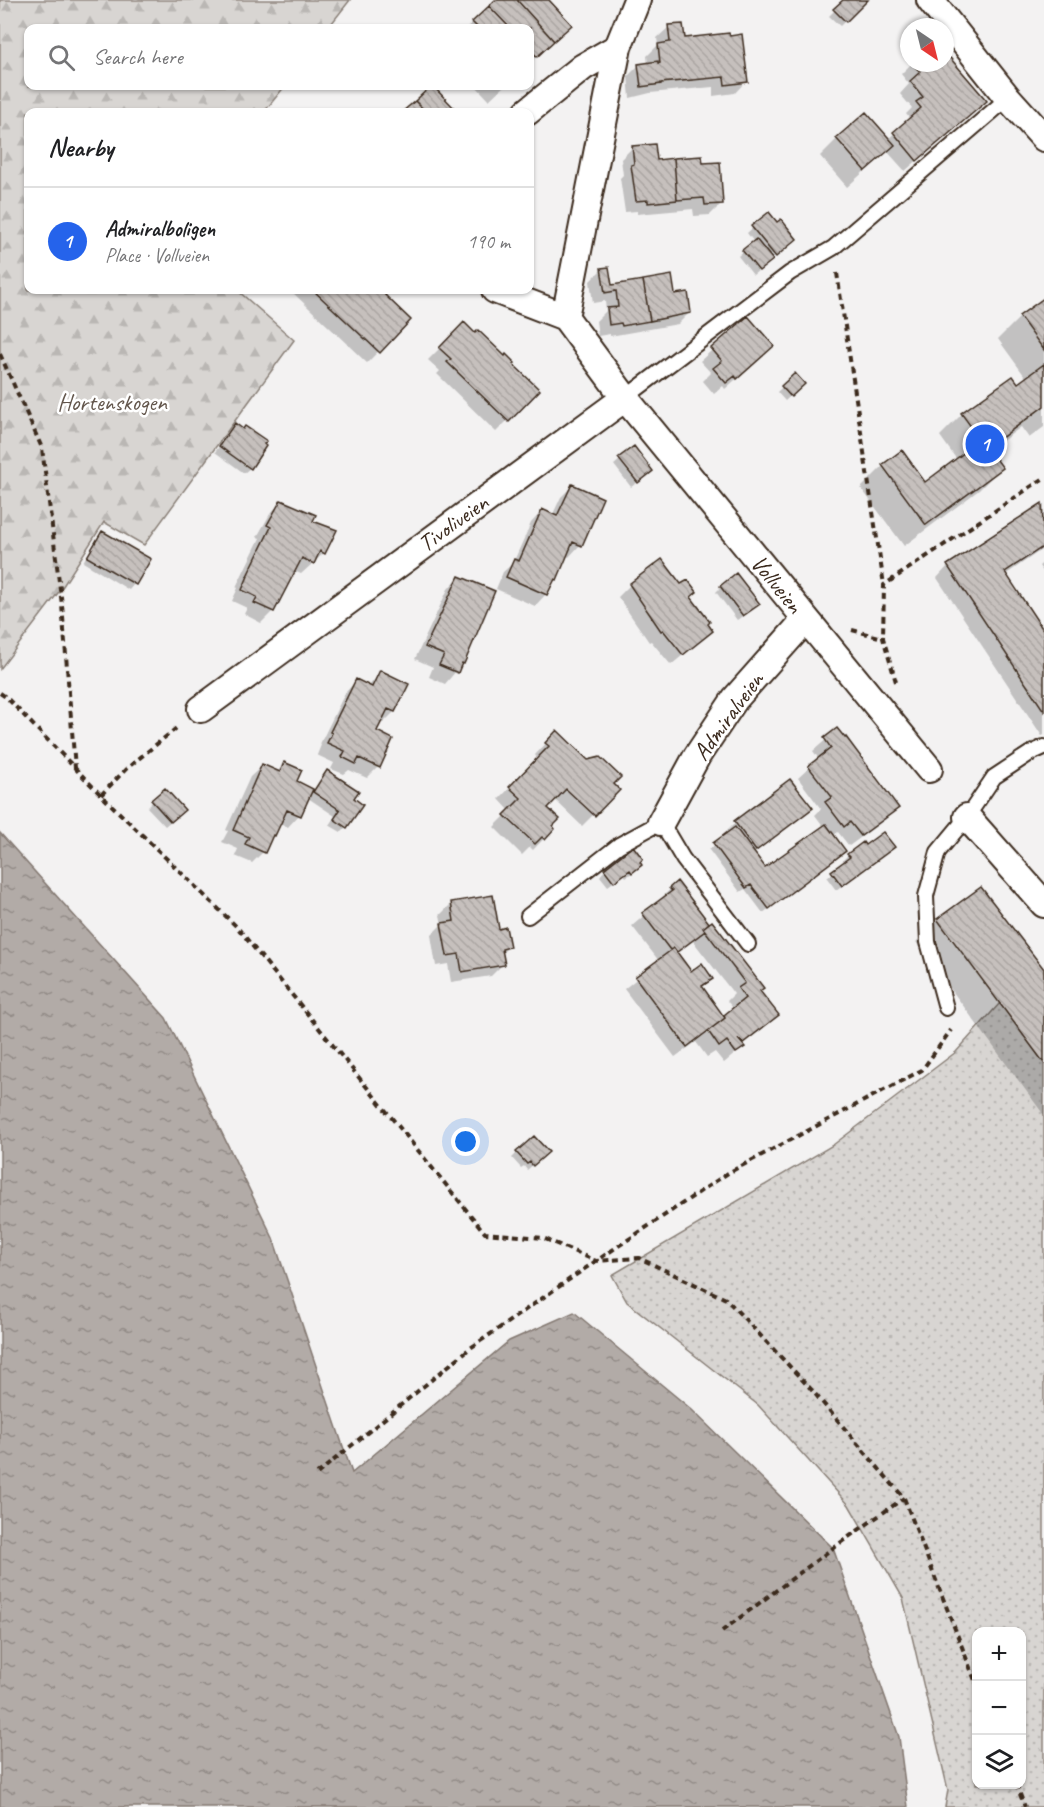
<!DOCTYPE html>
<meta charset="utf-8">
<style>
body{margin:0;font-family:Caveat,sans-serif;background:#f2f2f2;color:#202124}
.controls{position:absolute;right:18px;bottom:18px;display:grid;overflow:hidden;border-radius:12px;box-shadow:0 2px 4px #0004}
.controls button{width:54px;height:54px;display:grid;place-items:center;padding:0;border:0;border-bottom:2px solid #e0e0e0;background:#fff;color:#202124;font:30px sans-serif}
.compass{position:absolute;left:900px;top:18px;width:54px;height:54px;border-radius:50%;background:#fff;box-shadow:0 2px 4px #0004;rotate:145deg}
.you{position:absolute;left:466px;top:1142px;width:21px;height:21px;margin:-15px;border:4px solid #fff;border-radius:50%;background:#1a73e8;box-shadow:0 0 0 9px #1a73e833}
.badge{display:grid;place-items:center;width:39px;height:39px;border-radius:50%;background:#2563eb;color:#fff;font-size:20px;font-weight:700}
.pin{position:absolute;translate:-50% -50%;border:3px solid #fff;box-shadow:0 2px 6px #0006}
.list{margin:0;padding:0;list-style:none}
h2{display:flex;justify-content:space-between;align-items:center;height:78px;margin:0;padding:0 24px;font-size:26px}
h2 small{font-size:20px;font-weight:400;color:#757577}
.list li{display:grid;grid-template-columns:39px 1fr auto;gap:18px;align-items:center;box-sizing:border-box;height:108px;padding:0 24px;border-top:2px solid #e0e0e0}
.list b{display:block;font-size:22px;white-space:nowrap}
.list p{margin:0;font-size:20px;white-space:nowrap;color:#757577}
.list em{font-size:20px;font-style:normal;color:#757577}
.icon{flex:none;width:33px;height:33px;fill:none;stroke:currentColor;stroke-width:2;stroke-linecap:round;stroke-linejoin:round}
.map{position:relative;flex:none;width:1044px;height:1807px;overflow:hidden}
.search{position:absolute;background:#fff;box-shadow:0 2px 4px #0004;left:24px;top:24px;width:510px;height:66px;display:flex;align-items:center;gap:15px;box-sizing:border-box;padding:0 21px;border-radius:12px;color:#757577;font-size:22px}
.panel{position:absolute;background:#fff;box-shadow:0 2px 4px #0004;left:24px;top:108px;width:510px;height:186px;border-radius:12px}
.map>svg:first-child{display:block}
.grass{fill:url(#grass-dots);stroke:#8a8078;stroke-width:1.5;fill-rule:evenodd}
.forest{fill:url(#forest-firs);stroke:#8a8078;stroke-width:1.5}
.water{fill:url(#water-ripples);stroke:#827770;stroke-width:1.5}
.shadow{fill:#0003;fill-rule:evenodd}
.building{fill:url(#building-back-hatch);stroke:#3b2a1e;stroke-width:1.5}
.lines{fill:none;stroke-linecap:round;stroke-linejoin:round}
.service-casing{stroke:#3b2a1e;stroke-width:18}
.minor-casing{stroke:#3b2a1e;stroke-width:30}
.path{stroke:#3b2a1e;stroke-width:4;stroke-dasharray:6 4.5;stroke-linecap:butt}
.service{stroke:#fff;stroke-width:14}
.minor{stroke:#fff;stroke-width:26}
.labels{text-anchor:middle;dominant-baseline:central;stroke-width:5;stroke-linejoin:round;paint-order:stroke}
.park-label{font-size:24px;fill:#62554b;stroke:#fff}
.street-label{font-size:24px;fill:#3b2a1e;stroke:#fff}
</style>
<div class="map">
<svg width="1044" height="1807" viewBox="0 0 1044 1807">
<defs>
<pattern id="grass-dots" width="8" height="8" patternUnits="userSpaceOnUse" patternTransform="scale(1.5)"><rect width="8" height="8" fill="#d8d5d2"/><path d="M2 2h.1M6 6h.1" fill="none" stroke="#bab7b4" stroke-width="1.8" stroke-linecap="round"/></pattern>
<pattern id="forest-firs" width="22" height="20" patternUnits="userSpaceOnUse" patternTransform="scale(1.5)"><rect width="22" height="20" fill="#d8d5d2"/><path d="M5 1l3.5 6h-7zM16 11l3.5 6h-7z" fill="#bab7b4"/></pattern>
<pattern id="water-ripples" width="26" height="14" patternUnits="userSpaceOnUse" patternTransform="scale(1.5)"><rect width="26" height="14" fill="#b2aba7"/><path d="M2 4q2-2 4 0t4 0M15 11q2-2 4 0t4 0" fill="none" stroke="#928b87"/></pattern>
<pattern id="building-back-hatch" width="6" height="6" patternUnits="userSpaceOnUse" patternTransform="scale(1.5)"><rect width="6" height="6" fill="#c6c0bd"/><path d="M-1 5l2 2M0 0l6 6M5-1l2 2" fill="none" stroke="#aba5a2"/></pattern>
</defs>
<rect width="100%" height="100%" fill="#f3f2f2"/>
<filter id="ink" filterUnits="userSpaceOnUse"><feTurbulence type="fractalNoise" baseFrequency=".0167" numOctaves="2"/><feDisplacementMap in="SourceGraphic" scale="12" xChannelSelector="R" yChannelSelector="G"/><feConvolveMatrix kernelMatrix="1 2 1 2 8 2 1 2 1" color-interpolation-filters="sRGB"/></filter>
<g filter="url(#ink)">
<path class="grass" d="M1000 1003 1044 1063V1807H945L948 1790 903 1598 849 1505 758 1405 627 1302 612 1275 833 1145 956 1052ZM976 1632H1022V1784H976Z"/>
<path class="forest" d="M0 0H350L328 28H28V86H285L264 112H28V290H237L294 340 144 545 104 522 61 589 0 669Z"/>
<path class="water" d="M0 833 166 1018 273 1238 352 1473 509 1341 574 1312 691 1409 833 1548 899 1737 908 1807H0Z"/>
<path class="shadow" d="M497 0H547L559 36 530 63V28H466Z
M845 0H866L840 26 829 16Z
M669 27 683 40 746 81 735 93 713 96V87L650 93 630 98 628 76 639 65 648 64 647 56 658 45 657 38Z
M945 54 985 101 905 171 887 151 847 187 820 156 837 139 887 140 910 119 906 114 912 108 900 94 909 84 901 74 912 63H945Z
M476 86H504L489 100Z
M432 87 456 112H404Z
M633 147 655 161 702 165 722 203 710 215 694 216 693 209 637 214V211L625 212 620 178 623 175 621 159Z
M768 214 790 245 753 275 738 256 754 242 747 233Z
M601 270 611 287 674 296 689 313 678 324 610 336V334L598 336 596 321 606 311 605 301 593 303 590 281Z
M290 290H379L409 320 367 363Z
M1044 300V427L1029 438 1021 427 989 451 1001 468 979 490 904 546 861 488 883 466 924 484 957 460 940 436 962 414 1027 379 998 339 1020 317Z
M748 318 761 357 725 389 723 386 714 394 703 381 711 373 700 361Z
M464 324 511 364 538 390 496 432 437 374 440 371 428 360Z
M795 375 803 384 785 401 777 392Z
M235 425 250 468 244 473 215 452Z
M634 448 646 476 631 487 614 465Z
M572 486 580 545 569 557 566 555 546 594 535 606 496 589 503 572 513 563 531 523 542 511 552 516 561 497Z
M281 502 311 522 324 553 301 574 294 571 273 611 261 623 244 614 247 608 232 601 238 588 236 587 260 538 257 537 270 514Z
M1044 504V548L1005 575 1044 634V735L1042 736 937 578 948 566Z
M102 533 149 560 134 584 129 590 83 562 97 538Z
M662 561 712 631 671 665 651 641 649 642 618 597 630 585Z
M1044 562V573L1039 566Z
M459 577 463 663 445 684 429 677 433 667 415 659 448 589Z
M721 587 752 609 737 620 716 592Z
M381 672 394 712 383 723 380 722 375 732 378 767 367 778 349 770 344 774 331 769 334 763 317 755 321 745 320 744 345 693 356 681 368 687Z
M837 730 897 807 886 819 849 846 838 832 833 836 839 856 763 913 745 889 740 892 709 850 725 836 724 834 735 823 790 781 811 808 799 819 753 854 764 869 824 827 815 815 821 809 798 778 819 759 813 751Z
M557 732 618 790 582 826 554 799 546 808 551 826 553 829 533 850 530 847 522 855 494 827 510 811 499 799 538 759 535 755Z
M285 764 295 781 313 791 328 772 352 799 346 827 341 832 329 825 335 816 308 798 299 815 288 827 280 823 263 852 252 863 235 856 238 849 222 842 228 831 226 830 250 777 262 766 277 772Z
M165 790 178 815 165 826 147 807Z
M887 853 836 890 827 878 845 863 843 860 848 855Z
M638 862 635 871 626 877 624 874 608 886 600 876 605 870Z
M677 883 777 1015 741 1045 743 1047 724 1063 715 1052 707 1057 696 1042 675 1057 624 989 659 961 632 926 660 902 659 900ZM693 941 734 994 727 1001 734 1009 723 1017 702 988 711 979 691 973 676 954Z
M452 903 498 930 508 947 501 954 503 964 491 976 451 982 448 964 436 966 431 935 442 924 440 915Z
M938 920 1044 972V1115L916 942Z
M517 1153 542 1157 527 1170 524 1166 521 1168 512 1158Z"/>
<path class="building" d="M495 0H517L554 41 537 57 530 49V28H510L489 6Z
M517 0H549L572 25 554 41Z
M843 0H868L846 22 833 9Z
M489 6 510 28H478L472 22Z
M683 24 685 38 729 33 730 36 742 34 748 82 725 85 724 77 661 83V84L641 87 638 64 658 61V63H660L658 44 670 42 668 25Z
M945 52 987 101 917 161 893 132 921 108 916 102 923 97 910 81 920 72 912 63H945Z
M431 86H433L458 112H426L415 101Z
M415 101 426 112H402Z
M866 112 895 145 865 171 836 138Z
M655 144 657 160 674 158 677 200 648 203V200L636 201 631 165 634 164 632 146Z
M702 156 703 163 720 162 723 204 705 205 704 198 677 200 674 158Z
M769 212 777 222 781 219 797 239 776 257 751 226Z
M756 239 773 260 759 271 742 250Z
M609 267 612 285 643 280 650 321 622 326 621 323 609 325 607 308 618 307 616 291 605 293 601 268Z
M672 275 675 294 688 292 691 313 650 321 643 280Z
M313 290H382L386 294 385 295 411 320 380 353Z
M1044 298V350L1019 316Z
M748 316 774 346 737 379 735 376 726 383 713 368 722 361 711 348Z
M464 322 475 333 478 330 505 356 506 354 515 363 513 364 540 390 509 422 447 362 451 359 439 348Z
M1044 364V406L988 448 1003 468 926 525 882 465 902 450 925 482 981 440 961 413 1013 376 1018 383Z
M795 373 805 384 791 397 781 386Z
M235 423 243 429 245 426 267 441 264 444 266 446 251 469 219 446Z
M634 446 653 471 638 483 618 458Z
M572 484 603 498 582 546 573 542 557 580 555 579 547 595 506 577 514 559 519 561 542 509 557 516Z
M281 500 316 515 313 521 337 530 325 554 320 551 314 564 302 558 274 612 254 603 257 597 242 590 248 576H247L271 527 267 525Z
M1042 503 1044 546 1005 572 1044 631V711L947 565Z
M102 531 151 559 136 585 87 557Z
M662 559 681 584 688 580 697 592 691 597 710 622 708 624 713 631 683 655 663 630 661 631 629 584Z
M736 573 760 604 743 616 720 586Z
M459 576 495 591 464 664 462 663 458 673 439 665 444 655 425 647Z
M380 670 409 684 395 712 388 709 377 731 393 739 380 768 359 758 356 764 342 757 345 751 327 743 332 733 330 732 356 679 372 687Z
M837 728 845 738 846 737 899 808 861 836 850 822 844 827 825 802 832 797 808 766 831 748 824 738Z
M557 730 588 760 600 757 621 777 614 784 620 790 595 816 566 789 548 808 560 819 553 826 555 829 545 840 542 837 535 844 504 815 521 798 509 787 549 746 545 743Z
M284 762 302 770 297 781 313 789 301 816 287 810 275 836 273 835 265 853 245 844 249 837 233 830 262 764 280 772Z
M327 770 359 791 354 798 363 805 347 828 334 819 340 810 313 792Z
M790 779 813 808 756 851 734 821Z
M165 788 185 810 171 822 151 800Z
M826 824 846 851 769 909 751 885 746 888 713 843 735 827 765 867Z
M883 832 895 847 842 886 831 871 850 857 847 854 863 842 865 845Z
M633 846 643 859 640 862 642 865 632 873 630 870 614 882 604 869Z
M677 881 709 923 703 928 705 931 677 952 674 948 670 950 642 913 672 891 669 888Z
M981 887 1044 969V1063L937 919Z
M493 895 499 929 506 927 510 947 502 949 505 965 462 972 459 954 447 956 441 923 454 921 451 902Z
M712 921 764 988 760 991 779 1015 743 1043 738 1039 745 1047 736 1053 727 1041 719 1047 708 1031 725 1018 724 1015 745 998 738 988 745 983 703 928Z
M674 948 691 971 702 963 713 979 702 986 725 1018 687 1047 635 977Z
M534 1136 549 1152 533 1166 530 1162 527 1164 516 1152Z"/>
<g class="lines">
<g class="service-casing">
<path id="service" d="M625 398 790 273 833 248 1008 98
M528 916 619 845 661 822 683 859 748 944
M946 1008 928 942 926 896 938 852 967 817 994 777 1029 754 1044 747"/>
</g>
<g class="minor-casing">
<path id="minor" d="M930 0 1008 98 1044 138
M527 112 583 67 618 47
M495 290 565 317
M625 398 929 769
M201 709 625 398 565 317 618 47 637 0
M967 817 1044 904
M661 822 697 756 735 699 806 619"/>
</g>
<path class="path" d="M837 273 884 585
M0 354 42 448 62 605 75 768
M852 630 883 638
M896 682 883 638 884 585 1044 478
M0 693 7 698 101 795 237 927 485 1233 543 1238 596 1261 639 1258 726 1299 810 1388 904 1498 976 1683
M101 795 126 769 179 726
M317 1474 469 1349 596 1261 728 1173 922 1070 951 1030
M722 1631 833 1548 904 1498
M1016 1784 1025 1807"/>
<use href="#service" class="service"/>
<use href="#minor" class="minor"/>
</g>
</g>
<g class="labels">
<g class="park-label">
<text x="112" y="402">Hortenskogen</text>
</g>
<g class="street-label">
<text transform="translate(453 523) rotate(-36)">Tivoliveien</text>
<text transform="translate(777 584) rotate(51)">Vollveien</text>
<text transform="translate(728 716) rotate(-54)">Admiralveien</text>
</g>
</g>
</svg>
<div class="controls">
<button>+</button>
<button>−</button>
<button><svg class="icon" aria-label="layers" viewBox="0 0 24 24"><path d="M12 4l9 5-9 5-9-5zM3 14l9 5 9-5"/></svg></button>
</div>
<svg class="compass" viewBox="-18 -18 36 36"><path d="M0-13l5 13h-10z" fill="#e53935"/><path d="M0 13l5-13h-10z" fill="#757577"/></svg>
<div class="you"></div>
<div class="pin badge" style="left:985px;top:444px">1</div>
<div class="search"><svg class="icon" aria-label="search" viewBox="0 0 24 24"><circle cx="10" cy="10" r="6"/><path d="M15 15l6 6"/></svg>Search here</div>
<section class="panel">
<h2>Nearby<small></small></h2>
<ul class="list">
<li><span class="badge">1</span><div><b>Admiralboligen</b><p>Place · Vollveien</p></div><em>190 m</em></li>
</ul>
</section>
</div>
